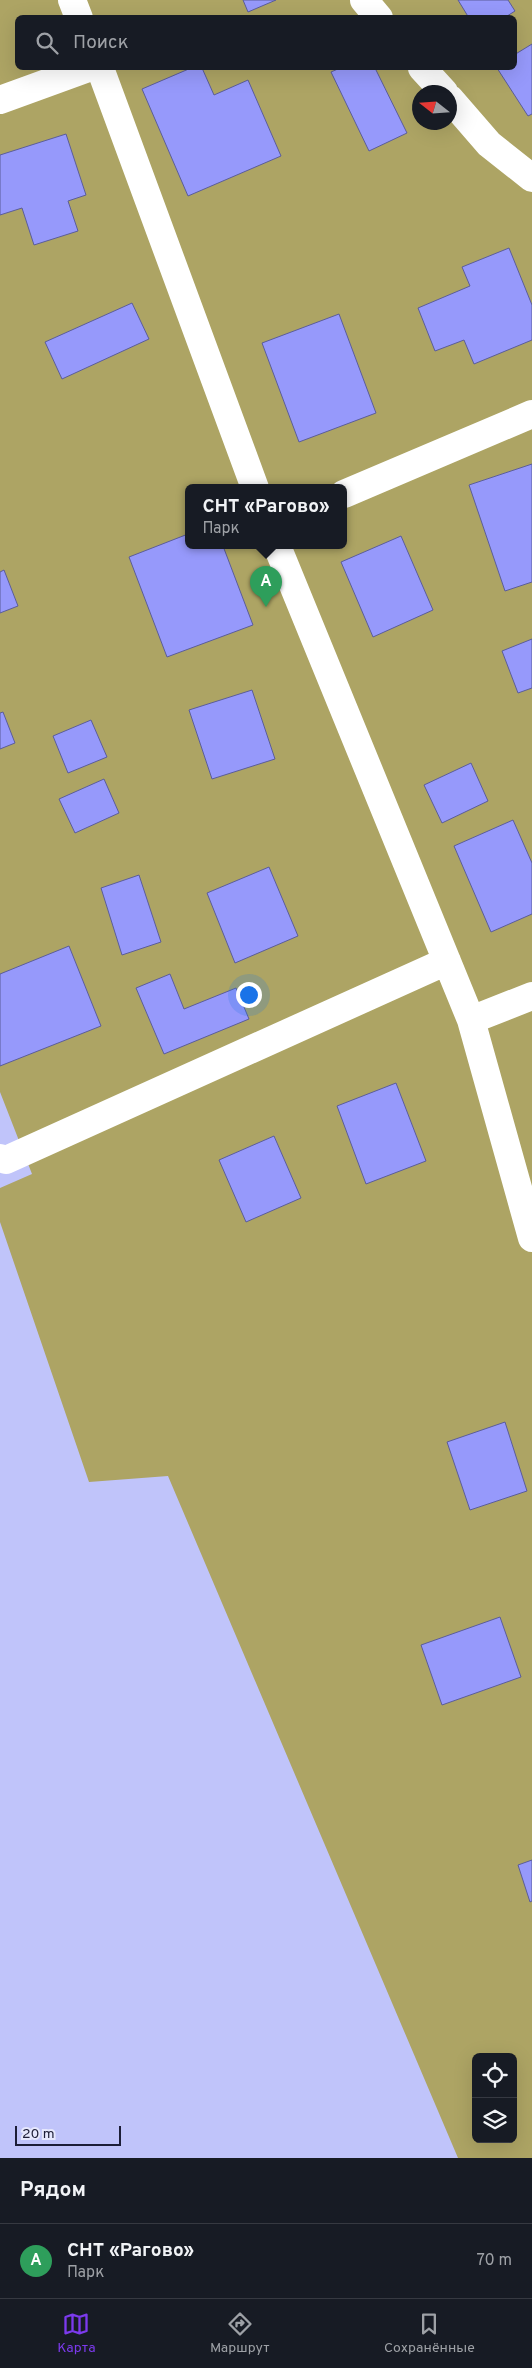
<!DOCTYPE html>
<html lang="ru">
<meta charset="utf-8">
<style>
body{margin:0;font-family:Overpass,sans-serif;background:#20242c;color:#f1f3f6}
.controls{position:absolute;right:15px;bottom:15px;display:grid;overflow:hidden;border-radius:8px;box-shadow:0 5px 20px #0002}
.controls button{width:45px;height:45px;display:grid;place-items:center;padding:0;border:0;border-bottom:1px solid #363941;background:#171b24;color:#f1f3f6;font:25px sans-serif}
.compass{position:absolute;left:412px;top:85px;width:45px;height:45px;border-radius:50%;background:#171b24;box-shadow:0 5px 20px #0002;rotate:287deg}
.scale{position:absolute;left:15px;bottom:12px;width:106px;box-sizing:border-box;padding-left:5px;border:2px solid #1d1e37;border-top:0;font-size:14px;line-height:18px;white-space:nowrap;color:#1d1e37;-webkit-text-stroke:4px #e6e8fd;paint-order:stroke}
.you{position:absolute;left:248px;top:994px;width:18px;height:18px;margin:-12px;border:4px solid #fff;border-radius:50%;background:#1a73e8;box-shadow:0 0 0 8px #1a73e833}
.badge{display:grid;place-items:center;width:32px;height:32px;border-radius:50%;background:#7c3aed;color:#fff;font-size:16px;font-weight:700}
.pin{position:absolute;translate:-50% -41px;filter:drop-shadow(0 1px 2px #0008)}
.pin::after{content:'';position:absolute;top:26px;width:18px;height:15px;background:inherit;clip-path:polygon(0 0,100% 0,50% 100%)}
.popup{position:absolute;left:185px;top:484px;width:162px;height:65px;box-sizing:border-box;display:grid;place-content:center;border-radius:8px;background:#171b24;filter:drop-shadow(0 1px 4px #0005);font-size:16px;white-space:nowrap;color:#9ea1a6}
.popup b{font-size:19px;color:#f1f3f6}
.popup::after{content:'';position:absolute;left:50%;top:100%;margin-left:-10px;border:10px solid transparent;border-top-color:#171b24}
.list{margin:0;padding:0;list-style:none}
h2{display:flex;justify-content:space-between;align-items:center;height:65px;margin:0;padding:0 20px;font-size:21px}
h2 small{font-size:16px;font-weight:400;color:#9ea1a6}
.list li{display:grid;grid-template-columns:32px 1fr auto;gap:15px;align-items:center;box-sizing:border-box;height:75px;padding:0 20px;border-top:1px solid #363941}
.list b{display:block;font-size:19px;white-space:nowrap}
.list p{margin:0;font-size:16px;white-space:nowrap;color:#9ea1a6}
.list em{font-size:16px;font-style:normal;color:#9ea1a6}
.icon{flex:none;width:28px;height:28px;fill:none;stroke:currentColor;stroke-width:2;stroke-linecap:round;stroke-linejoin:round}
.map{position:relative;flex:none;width:532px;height:2158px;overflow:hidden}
.search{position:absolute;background:#171b24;box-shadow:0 5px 20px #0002;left:15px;right:15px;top:15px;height:55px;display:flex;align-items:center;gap:12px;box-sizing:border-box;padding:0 18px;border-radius:8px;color:#9ea1a6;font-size:19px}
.sheet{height:140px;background:#171b24}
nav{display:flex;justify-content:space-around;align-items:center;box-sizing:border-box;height:70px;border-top:1px solid #363941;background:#171b24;font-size:14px;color:#9ea1a6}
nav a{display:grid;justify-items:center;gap:2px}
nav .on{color:#7c3aed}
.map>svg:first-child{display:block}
.green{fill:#ada464;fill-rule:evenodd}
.building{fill:#9699fb;stroke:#5b5d99}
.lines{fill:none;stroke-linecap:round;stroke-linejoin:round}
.minor{stroke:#fff;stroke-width:28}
</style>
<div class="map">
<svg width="532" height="2158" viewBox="0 0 532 2158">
<rect width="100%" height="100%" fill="#c0c4fa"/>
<path class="green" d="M0 0H532V2158H458L168 1476 89 1482 0 1222V1188L32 1174 0 1092ZM18 18H514V68H18ZM420 92H450V122H420ZM188 488H344V546H188ZM476 2057H513V2139H476Z"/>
<path class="building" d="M243 0H276L248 12Z
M458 0H508L515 11 504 18H469Z
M532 44V114L528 116 497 68H514V55Z
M191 68H202L214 95 248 80 281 156 188 196 142 89Z
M340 68H375L407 133 369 151 331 72Z
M66 134 86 195 68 201 78 231 34 245 22 208 0 215V155Z
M509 248 532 305V340L474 364 464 340 435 351 418 308 470 286 462 267Z
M132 303 149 339 62 379 45 342Z
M339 314 376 413 299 442 262 343Z
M532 464V582L505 591 469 485Z
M188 534V546H223L253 625 167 657 129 557Z
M401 536 433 610 373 637 341 562Z
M4 570 18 606 0 613V572Z
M532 639V688L518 693 502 651Z
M252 690 275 759 212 779 189 710Z
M3 712 15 743 0 749V713Z
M91 720 107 757 68 773 53 736Z
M471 763 488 801 442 823 424 785Z
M104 779 119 813 75 833 59 799Z
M513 820 532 863V914L491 932 454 846Z
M269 867 298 936 235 963 207 893Z
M139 875 161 942 122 955 101 888Z
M69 946 101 1026 0 1066V974Z
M170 974 184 1009 236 988 249 1019 164 1054 136 988Z
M396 1083 426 1161 366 1184 337 1106Z
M274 1136 301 1198 246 1222 219 1160Z
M505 1422 527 1491 470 1510 447 1442Z
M500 1617 521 1677 442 1705 421 1645Z
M532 1860V1901L530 1902 518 1865Z"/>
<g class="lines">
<path class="minor" d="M72 0 79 18
M364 0 379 18
M100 68 255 488
M422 68 444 92
M450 99 489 144 532 178
M0 100 88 68
M344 494 532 414
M277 546 471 1020
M532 996 471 1020 532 1238
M0 1158 6 1160 447 961"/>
</g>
</svg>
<div class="controls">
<button><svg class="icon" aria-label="locate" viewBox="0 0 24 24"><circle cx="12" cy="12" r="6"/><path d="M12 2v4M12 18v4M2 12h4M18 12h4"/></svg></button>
<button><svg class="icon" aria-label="layers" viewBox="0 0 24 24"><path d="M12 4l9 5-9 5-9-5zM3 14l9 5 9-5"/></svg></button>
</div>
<svg class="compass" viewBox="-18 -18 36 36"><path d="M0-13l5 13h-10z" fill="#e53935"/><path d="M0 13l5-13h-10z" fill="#9ea1a6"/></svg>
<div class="scale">20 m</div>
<div class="you"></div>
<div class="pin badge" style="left:266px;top:607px;background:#2e9e5b">A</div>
<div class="popup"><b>СНТ «Рагово»</b>Парк</div>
<div class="search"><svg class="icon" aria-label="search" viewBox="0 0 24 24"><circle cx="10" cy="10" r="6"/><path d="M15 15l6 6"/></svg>Поиск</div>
</div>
<section class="sheet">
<h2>Рядом<small></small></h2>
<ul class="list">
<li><span class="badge" style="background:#2e9e5b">A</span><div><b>СНТ «Рагово»</b><p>Парк</p></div><em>70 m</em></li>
</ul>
</section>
<nav>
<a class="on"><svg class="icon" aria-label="map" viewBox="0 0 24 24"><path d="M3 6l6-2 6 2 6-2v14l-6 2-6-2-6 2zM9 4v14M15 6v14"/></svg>Карта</a>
<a><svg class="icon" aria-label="directions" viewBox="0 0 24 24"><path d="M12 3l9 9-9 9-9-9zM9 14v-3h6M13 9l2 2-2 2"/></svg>Маршрут</a>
<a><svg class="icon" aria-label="saved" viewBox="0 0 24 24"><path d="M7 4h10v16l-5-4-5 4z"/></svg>Сохранённые</a>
</nav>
